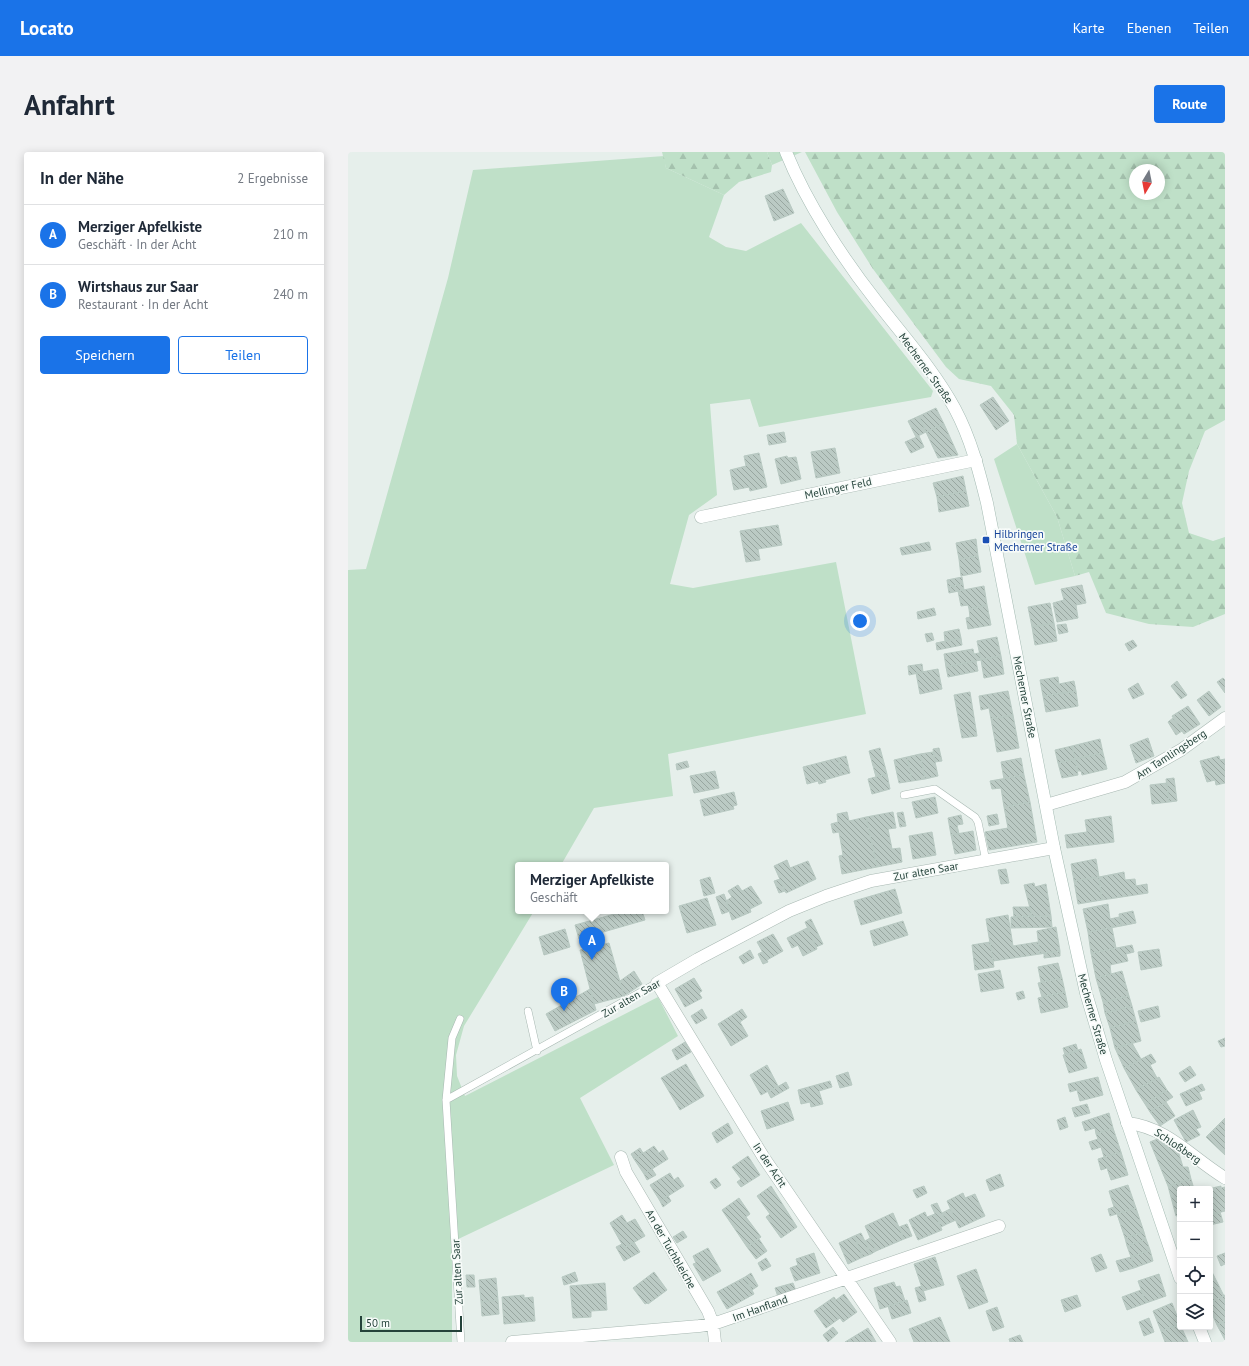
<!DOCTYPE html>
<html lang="de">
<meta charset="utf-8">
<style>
body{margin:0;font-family:"PT Sans",sans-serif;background:#f2f2f3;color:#1f2937}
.controls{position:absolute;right:12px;bottom:12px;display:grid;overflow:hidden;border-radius:4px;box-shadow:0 2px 10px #0003}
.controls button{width:36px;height:36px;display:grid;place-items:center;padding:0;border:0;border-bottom:1px solid #e0e1e3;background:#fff;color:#1f2937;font:20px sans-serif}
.compass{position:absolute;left:781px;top:12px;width:36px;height:36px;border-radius:50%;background:#fff;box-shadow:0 2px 10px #0003;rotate:190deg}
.scale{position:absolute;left:12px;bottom:10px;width:102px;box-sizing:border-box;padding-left:4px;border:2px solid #24423a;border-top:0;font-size:11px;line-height:14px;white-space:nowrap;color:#24423a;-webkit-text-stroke:3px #f7fbf9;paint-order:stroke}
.you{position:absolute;left:512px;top:469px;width:14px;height:14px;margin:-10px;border:3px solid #fff;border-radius:50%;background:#1a73e8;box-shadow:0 0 0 6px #1a73e833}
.badge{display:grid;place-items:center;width:26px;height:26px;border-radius:50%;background:#1a73e8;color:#fff;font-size:13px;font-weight:700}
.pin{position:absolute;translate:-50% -33px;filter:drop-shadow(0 1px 2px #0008)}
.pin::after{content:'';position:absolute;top:21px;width:14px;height:12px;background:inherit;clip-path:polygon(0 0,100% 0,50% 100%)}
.popup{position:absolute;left:167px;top:710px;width:154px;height:52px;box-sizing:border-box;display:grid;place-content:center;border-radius:4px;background:#fff;filter:drop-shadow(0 1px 3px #0005);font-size:13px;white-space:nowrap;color:#747a83}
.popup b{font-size:15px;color:#1f2937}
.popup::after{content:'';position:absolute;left:50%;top:100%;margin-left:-8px;border:8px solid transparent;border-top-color:#fff}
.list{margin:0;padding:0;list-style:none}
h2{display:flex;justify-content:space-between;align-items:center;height:52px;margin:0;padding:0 16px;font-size:17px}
h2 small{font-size:13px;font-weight:400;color:#747a83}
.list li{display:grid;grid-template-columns:26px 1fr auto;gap:12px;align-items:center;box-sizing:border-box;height:60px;padding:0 16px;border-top:1px solid #e0e1e3}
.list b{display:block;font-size:15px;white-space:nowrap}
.list p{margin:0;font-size:13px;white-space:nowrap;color:#747a83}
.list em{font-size:13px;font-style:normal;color:#747a83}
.actions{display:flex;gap:8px;padding:12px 16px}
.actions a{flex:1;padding:9px 0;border:1px solid #1a73e8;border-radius:4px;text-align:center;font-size:14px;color:#1a73e8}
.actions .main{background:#1a73e8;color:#fff}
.icon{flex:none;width:22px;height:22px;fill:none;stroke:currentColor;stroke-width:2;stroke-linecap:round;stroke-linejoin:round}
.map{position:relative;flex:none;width:877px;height:1190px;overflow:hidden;border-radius:4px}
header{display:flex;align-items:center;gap:24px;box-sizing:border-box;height:56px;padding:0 20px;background:#1a73e8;color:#fff}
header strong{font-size:19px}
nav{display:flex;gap:22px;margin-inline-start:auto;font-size:14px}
.intro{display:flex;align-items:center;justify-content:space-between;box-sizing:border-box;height:96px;padding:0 24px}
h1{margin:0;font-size:28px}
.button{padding:10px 18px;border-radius:4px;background:#1a73e8;color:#fff;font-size:14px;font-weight:700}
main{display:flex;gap:24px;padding:0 24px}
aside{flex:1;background:#fff;border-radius:4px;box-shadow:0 2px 10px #0003}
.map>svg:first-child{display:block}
.green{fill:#bfe0c8}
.forest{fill:url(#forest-firs);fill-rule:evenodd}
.building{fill:url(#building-back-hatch);stroke:#b8c9c2}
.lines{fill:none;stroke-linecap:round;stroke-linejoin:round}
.lane-casing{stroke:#a8b8b2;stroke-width:8}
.street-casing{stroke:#a8b8b2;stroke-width:13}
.secondary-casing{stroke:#a4bbb3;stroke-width:13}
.lane{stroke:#fff;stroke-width:7}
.street{stroke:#fff;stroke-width:12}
.secondary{stroke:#fff;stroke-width:12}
.transit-dot{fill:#1a4fb4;stroke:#f7fbf9;stroke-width:1.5}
.labels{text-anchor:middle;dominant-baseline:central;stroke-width:3.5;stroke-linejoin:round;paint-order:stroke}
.street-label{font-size:11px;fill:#24423a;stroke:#f7fbf9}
.transit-label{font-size:11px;fill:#164399;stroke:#f7fbf9;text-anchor:start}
</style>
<header>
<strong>Locato</strong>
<nav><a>Karte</a><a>Ebenen</a><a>Teilen</a></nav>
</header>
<div class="intro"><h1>Anfahrt</h1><a class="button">Route</a></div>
<main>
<aside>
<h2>In der Nähe<small>2 Ergebnisse</small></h2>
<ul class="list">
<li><span class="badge">A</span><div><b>Merziger Apfelkiste</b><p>Geschäft · In der Acht</p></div><em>210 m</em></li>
<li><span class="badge">B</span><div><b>Wirtshaus zur Saar</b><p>Restaurant · In der Acht</p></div><em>240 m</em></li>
</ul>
<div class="actions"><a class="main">Speichern</a><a>Teilen</a></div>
</aside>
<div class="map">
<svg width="877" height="1190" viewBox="0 0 877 1190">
<defs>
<pattern id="forest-firs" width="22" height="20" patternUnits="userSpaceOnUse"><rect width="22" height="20" fill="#bfe0c8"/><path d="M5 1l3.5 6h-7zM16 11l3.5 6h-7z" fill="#a4c1ad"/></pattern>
<pattern id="building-back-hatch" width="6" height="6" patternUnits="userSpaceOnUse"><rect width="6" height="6" fill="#bbcac4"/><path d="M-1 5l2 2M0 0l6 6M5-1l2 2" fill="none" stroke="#98a6a0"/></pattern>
</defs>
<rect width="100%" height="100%" fill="#e6efeb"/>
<path class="green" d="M419 0H454L424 13Z
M316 4 318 16 376 43 361 85 378 95 398 99 453 71 585 239 583 245 411 275 402 247 362 252 369 343 341 363 322 432 345 436 488 410 518 562 320 602 325 644 246 656 213 713H170V759H186L116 874 108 903 109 924 117 944 310 845 330 884 232 946 266 1013 104 1090V1190H0V418L18 417 100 126 125 18Z
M669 292 709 365 727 424 687 433 646 307Z"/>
<path class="forest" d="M314 0H419L424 13 423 20 391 30 376 43 318 16Z
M457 0H877V268L857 279 841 319 834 351 841 381 865 389 877 385V462L845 475 801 472 758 461 741 420 727 424 709 365 669 292 666 263 643 234 611 227 598 215 525 117 489 60ZM787 18H811V42H787Z"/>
<path class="building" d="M435 37 446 61 426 69 417 44Z
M645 245 661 269 648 278 632 253Z
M588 256 596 272 578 280 571 264Z
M571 264 578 280 568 285 560 269Z
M596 272 610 303 590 306 578 280Z
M436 280 438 290 421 293 419 283Z
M571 284 576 295 563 301 557 290Z
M487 296 492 321 468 326 463 300Z
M411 301 419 335 402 339 401 335 386 338 382 318 398 314 396 304Z
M439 304 440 306 448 305 453 327 433 332 427 307Z
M615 324 618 339 589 345 585 331Z
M618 339 621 354 591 360 589 345Z
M430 373 434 393 410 397 412 408 398 410 392 379Z
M628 387 630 404 611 407 608 391Z
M581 390 583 398 554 403 552 396Z
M630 404 633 420 613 424 611 407Z
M614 425 615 432 600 435 599 428Z
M615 432 616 438 601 441 600 435Z
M734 433 738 451 728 453 730 466 709 470 705 451 716 448 713 437Z
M636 434 639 453 621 457 620 453 613 454 610 439Z
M702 451 706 471 684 475 680 455Z
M639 453 643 473 620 477 618 466 622 465 621 457Z
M586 456 588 463 570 467 569 460Z
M706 471 709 489 687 493 684 475Z
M718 472 720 480 711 482 709 473Z
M611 477 613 486 597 489 596 480Z
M584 481 586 488 579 490 577 482Z
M649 485 653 504 633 508 629 489Z
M613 486 614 493 589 498 588 491Z
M785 488 789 494 781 499 777 492Z
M625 497 626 502 631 501 633 508 598 515 596 502Z
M653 504 656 522 636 526 633 508Z
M628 509 630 519 600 525 598 515Z
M574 512 575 520 561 523 560 514Z
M590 517 594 537 572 542 568 521Z
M710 525 711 532 726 529 728 539 695 544 692 528Z
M875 526 877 528V541L869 530Z
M829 529 839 543 833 547 823 534Z
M790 531 796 542 785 547 780 537Z
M660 539 665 563 643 567 641 556 633 558 631 544Z
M728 539 730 554 698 560 695 544Z
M861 539 873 555 861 564 849 548Z
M622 540 629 584 614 586 606 543Z
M840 554 852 572 836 582 824 564Z
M665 563 671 596 649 600 643 567Z
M825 566 834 579 828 583 820 570Z
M800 586 806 604 788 611 782 593Z
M752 587 755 601 727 607 724 594Z
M724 594 727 607 710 611 707 598Z
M532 596 539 622 528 625 521 599Z
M591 596 594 609 587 610 585 597Z
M585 600 590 624 577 627 572 602Z
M755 601 759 617 734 623 733 619H730L727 607Z
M572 602 577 627 564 629 559 605Z
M498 604 502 621 494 623 490 606Z
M871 604 872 608 877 607V631L868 633 867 628 859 630 852 609Z
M559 605 564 629 551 631 546 608Z
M490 606 494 623 477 628 478 630 471 632 470 629 459 632 455 615Z
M673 606 676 623 656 627 653 610Z
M727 607 730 623 714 626 710 611Z
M339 609 341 615 329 618 328 612Z
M367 619 371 636 346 641 342 624Z
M539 622 542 637 524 642 520 627Z
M676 623 682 650 656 655 653 636 644 637 642 629Z
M826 626 829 649 821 650 818 627Z
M819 631 821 650 804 652 802 633Z
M386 640 389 653 385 654 386 657 356 664 352 648Z
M587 645 590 661 568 666 564 650Z
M682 650 689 690 641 698 637 680 660 676 656 655Z
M499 660 501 669 518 665 529 715 494 722 491 704 495 703 491 680 485 681 483 672 490 670 489 662Z
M545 660 548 676 540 677 544 697 552 696 554 710 529 715 518 665Z
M555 660 558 674 552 675 549 661Z
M649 662 651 672 641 674 639 664Z
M613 663 615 672 609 673 611 682 603 683 600 666Z
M763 664 766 690 719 696 717 683 739 680 737 668Z
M625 679 628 698 607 702 603 683Z
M584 680 588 703 565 707 561 684Z
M748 707 751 725 726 729 723 712Z
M439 708 442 716 460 709 468 727 438 741 426 714Z
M658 717 661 731 653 732 650 718Z
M776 720 777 728 787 727 788 734 799 732 800 741 754 748 751 725Z
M362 725 367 741 356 744 352 728Z
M751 725 754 748 730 752 726 729Z
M432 727 437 739 431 741 426 729Z
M686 731 687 735 698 732 703 764H684L676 733Z
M390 733 394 739 403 734 414 751 402 757 403 760 384 768 378 749 384 745 380 739Z
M547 737 554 761 513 773 506 749Z
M376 742 382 759 374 762 368 745Z
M359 746 368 773 339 781 331 754Z
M760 752 762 767 771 765 773 774 740 780 735 757Z
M665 755H682L684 764 666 765Z
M277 759H294L297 768 231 787 227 773Z
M785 759 788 771 773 774 771 762Z
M660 763 665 794 690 790 692 802 645 809 638 767Z
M703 764 704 775 663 776V765Z
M463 767 475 792 468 795 457 770Z
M555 769 560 783 526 794 522 779Z
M708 775 712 799 692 802 689 779Z
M459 776 469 797 455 804 450 793 444 796 439 786Z
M764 776 768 796 743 801 740 780Z
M217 777 222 795 196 803 191 785Z
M425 782 435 799 419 808 409 790Z
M642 790 646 815 627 818 624 793Z
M261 791 276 844 246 852 232 798Z
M784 793 786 800 778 802 780 809 762 813 763 822 748 826 743 801Z
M811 797 814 814 793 818 790 800Z
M402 798 406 806 395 812 391 805Z
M712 799V804L696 806V801Z
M414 800 420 810 415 812 410 802Z
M710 811 714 826 693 830 690 815Z
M652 818 656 836 633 840 630 822Z
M286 819 294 832 276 844 272 829Z
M774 819 781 844 755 850 748 826Z
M346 826 354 839 351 841 354 846 337 855 327 837Z
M714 826 717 840 694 845 690 831Z
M242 837 248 858 207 879 198 862Z
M675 839 677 846 670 848 668 841Z
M717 840 720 855 693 861 690 846Z
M781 844 784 854 757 861 755 850Z
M784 854 788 869 762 876 757 861Z
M810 854 812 865 793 870 790 859Z
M354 857 359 866 348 872 343 864Z
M394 857 399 865 392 870 400 884 383 894 370 872Z
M788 869 793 889 767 896 762 876Z
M877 886V894L873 895 870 889Z
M337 890 343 900 329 908 324 898Z
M784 891 793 907 776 916 767 896Z
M728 892 730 899 717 903 715 896Z
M733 897 739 916 721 921 715 903Z
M803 902 808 910 802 913 809 926 788 938 776 916Z
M338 912 356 944 332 958 313 926Z
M419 913 430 934 413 943 402 923Z
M842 914 848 923 837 930 831 921Z
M500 920 504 933 492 936 488 924Z
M750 925 755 943 732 949 729 938 722 940 720 932Z
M811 925 819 938 797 952 788 938Z
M482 929 484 935 471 939 475 952 463 955 462 950 453 952 450 938Z
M438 930 441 936 423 946 420 940Z
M854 932 857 938 851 940 854 947 838 954 832 942Z
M819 938 825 945 802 960 797 952Z
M440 950 446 968 419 977 413 959Z
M818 950 827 964 812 974 802 960Z
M739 952 742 961 727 965 724 956Z
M845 958 853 975 848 977 852 983 838 990 826 968Z
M761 961 765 976 748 982 747 976 737 979 734 970Z
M717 965 720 975 712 978 709 968Z
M877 966V1003L858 985Z
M380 971 385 981 369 991 364 981Z
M765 976 773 1000 756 1005 753 995 744 998 741 990 750 987 748 982Z
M814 985 831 1002 835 1015H840L843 1027 820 1034 802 990Z
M306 994 311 1001 315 998 320 1007 296 1022 286 1007Z
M292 996 295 1001 286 1007 283 1002Z
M773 1000 780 1023 763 1028 759 1016 753 1018 750 1007Z
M400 1004 412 1023 393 1035 389 1030 393 1027 384 1015Z
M304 1017 308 1023 299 1028 296 1022Z
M322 1021 326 1028 330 1025 336 1034 312 1049 302 1033Z
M652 1022 656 1034 642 1039 638 1028Z
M368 1026 373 1033 367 1037 362 1030Z
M843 1027 846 1037H832V1063L828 1064 820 1034Z
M780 1033 788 1056 762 1064 760 1057 766 1055 761 1039Z
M423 1034 449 1075 433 1086 418 1065 422 1062 409 1044Z
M576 1034 579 1041 569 1046 565 1038Z
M873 1034V1036L877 1035V1059L862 1063V1037H860Z
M615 1041 617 1046 627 1042 637 1064 611 1076 599 1049Z
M320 1044 323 1049 315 1055 312 1049Z
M391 1046 402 1062 398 1065 413 1085 399 1095 374 1058Z
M589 1051 599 1072 593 1075 583 1053Z
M788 1056 796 1080 777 1086 769 1062Z
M602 1057 608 1068 599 1072 594 1061Z
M577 1060 579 1065 587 1062 594 1078 570 1088 561 1068Z
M872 1060 875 1070 862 1073V1063Z
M545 1061 556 1087 528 1099 517 1074Z
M274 1063 279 1071 287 1067 297 1084 276 1096 262 1071Z
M559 1072 564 1084 556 1087 551 1075Z
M335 1079 339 1085 329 1091 325 1085Z
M796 1080 798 1087 779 1094 777 1086Z
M513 1081 523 1102 515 1105 506 1084Z
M506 1084 515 1105 500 1112 491 1091Z
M522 1086 528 1099 523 1102 517 1089Z
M411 1087 419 1099 408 1107 399 1095Z
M798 1087 802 1098 783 1105 779 1094Z
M286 1090 292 1100 276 1109 268 1095 274 1092 276 1096Z
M360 1096 373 1119 355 1129 345 1112 348 1111 345 1104Z
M802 1098 805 1109 786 1116 783 1105Z
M466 1101 472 1121 447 1129 442 1116 450 1113 448 1107Z
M877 1101V1112L873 1114 869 1104Z
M753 1102 759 1116 748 1120 743 1106Z
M587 1105 596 1133 575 1139 566 1112Z
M783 1105 786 1116 772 1120 768 1109Z
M418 1106 423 1114 414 1119 410 1111Z
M862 1116 876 1144 862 1151Z
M628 1117 640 1150 621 1157 609 1124Z
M227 1120 230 1129 216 1133 214 1125Z
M306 1120 319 1138 300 1152 299 1151 297 1152 285 1136Z
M403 1121 410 1134 404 1138 397 1125Z
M811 1122 818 1144 798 1151 790 1129Z
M118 1123H126L127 1135H119Z
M397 1125 406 1142 379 1157 369 1140Z
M148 1126 150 1148 133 1150 131 1128Z
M546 1130 548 1135 552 1134 557 1149 532 1157 526 1136Z
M257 1131 259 1158 243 1159V1165L225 1166 222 1134Z
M445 1131 448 1139 430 1145 427 1136Z
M574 1134 578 1148 571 1150 567 1136Z
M793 1138 798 1151 779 1158 774 1145Z
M496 1142 509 1160 495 1170 492 1166 478 1176 466 1159 486 1145 488 1148Z
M176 1143V1146L185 1145 187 1169 156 1172 154 1145Z
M729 1143 733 1154 717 1160 713 1148Z
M877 1143V1169L869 1173 862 1157V1151Z
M150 1148 151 1162 134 1164 133 1150Z
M559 1148 563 1161 544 1167 540 1154Z
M824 1151 832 1172 813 1179 805 1159Z
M649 1155 656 1175 645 1179 638 1159Z
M592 1165 602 1190H566L561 1177Z
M801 1166 806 1180 796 1184 791 1170Z
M877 1169V1188L869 1173Z
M832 1172 840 1190H817L813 1179Z
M485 1175 490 1181 480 1190 475 1183Z
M520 1176 528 1190H497Z
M672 1183 675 1190H662L661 1187Z"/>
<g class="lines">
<g class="lane-casing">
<path id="lane" d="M556 643 587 637 627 665 630 670 638 709
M180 859 189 899
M112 867 104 886 98 948 113 1190
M98 948 309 831"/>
</g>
<g class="street-casing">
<path id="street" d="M353 365 628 308
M698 653 777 630 833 598 877 566
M779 971C819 975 844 1006 877 1026
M273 1005 278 1020 360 1159 365 1172 367 1190
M164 1190 351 1174 365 1172 651 1074
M542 1190 416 1006 309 831 350 807 441 759 478 744 523 729 706 696"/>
</g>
<g class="secondary-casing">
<path id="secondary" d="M438 0C458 50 495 107 529 150 556 185 586 218 607 257 623 287 631 319 639 351L706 696 738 841 758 908 832 1126
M851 1175 857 1190"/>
</g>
<use href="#lane" class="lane"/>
<use href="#street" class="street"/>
<use href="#secondary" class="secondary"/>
</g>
<rect class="transit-dot" x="634" y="384" width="8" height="8" rx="2"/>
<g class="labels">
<g class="street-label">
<text transform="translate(578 216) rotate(54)">Mecherner Straße</text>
<text transform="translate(490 336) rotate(-12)">Mellinger Feld</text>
<text transform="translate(677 545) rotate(79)">Mecherner Straße</text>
<text transform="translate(823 602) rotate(-33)">Am Tamlingsberg</text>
<text transform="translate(578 719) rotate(-10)">Zur alten Saar</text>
<text transform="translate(283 846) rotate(-30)">Zur alten Saar</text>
<text transform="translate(745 862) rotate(74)">Mecherner Straße</text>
<text transform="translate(830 994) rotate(34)">Schloßberg</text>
<text transform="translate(422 1013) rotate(56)">In der Acht</text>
<text transform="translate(323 1097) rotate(60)">An der Tuchbleiche</text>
<text transform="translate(109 1120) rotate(-93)">Zur alten Saar</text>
<text transform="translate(412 1156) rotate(-20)">Im Hanfland</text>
</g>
<g class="transit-label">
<text x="646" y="382">Hilbringen<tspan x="646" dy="13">Mecherner Straße</tspan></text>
</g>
</g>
</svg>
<div class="controls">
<button>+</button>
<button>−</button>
<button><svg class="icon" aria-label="locate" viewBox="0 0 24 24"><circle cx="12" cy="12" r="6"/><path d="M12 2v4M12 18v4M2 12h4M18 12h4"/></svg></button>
<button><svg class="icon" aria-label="layers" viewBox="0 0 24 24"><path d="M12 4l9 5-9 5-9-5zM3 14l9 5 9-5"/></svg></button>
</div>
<svg class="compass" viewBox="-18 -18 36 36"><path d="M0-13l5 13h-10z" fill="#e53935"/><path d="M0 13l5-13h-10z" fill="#747a83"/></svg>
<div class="scale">50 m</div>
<div class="you"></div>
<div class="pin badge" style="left:244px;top:808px">A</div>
<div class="popup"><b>Merziger Apfelkiste</b>Geschäft</div>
<div class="pin badge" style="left:216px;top:859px">B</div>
</div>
</main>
